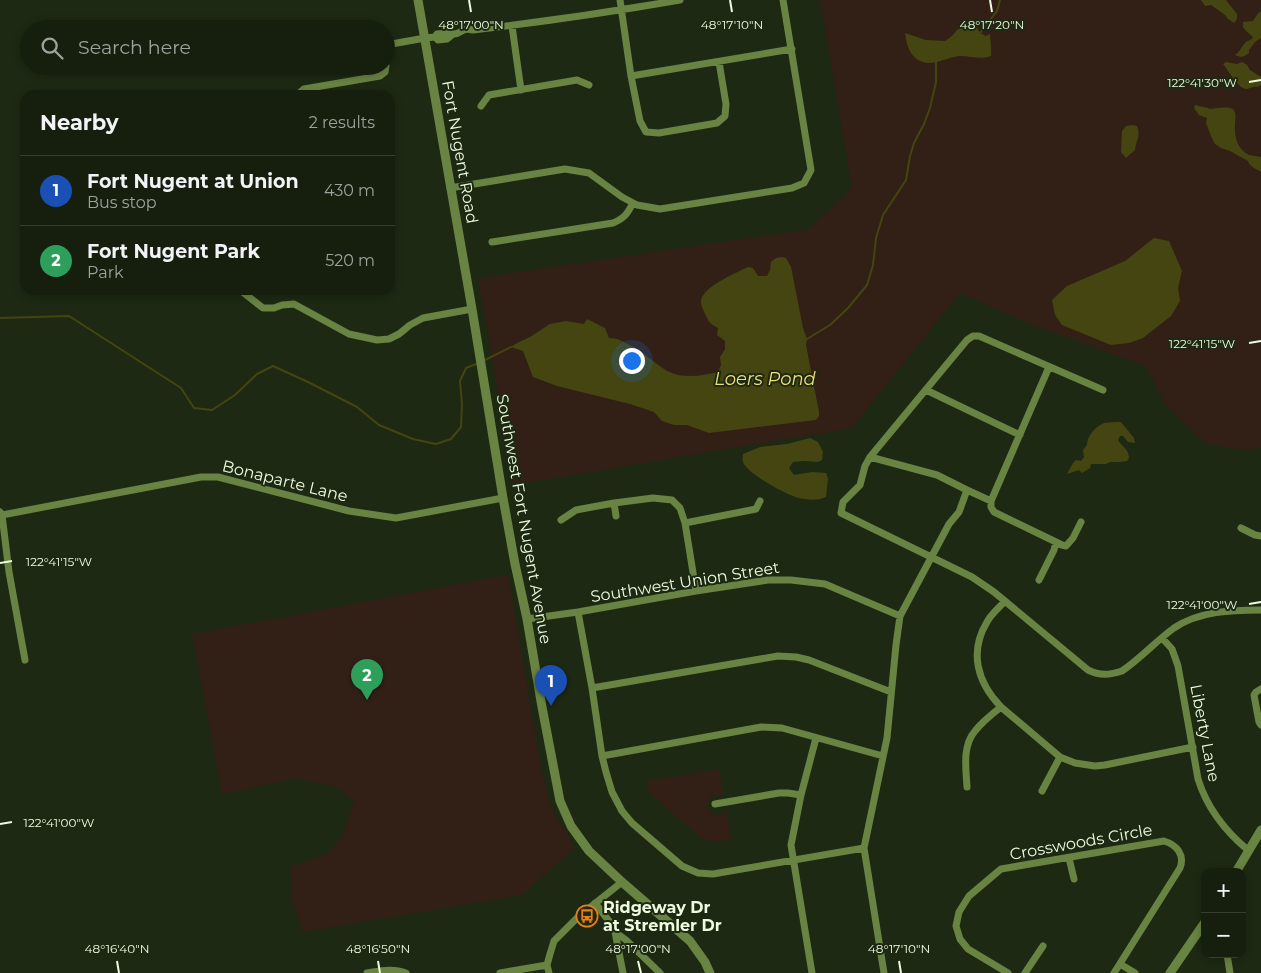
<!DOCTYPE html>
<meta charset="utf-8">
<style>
body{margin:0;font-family:Montserrat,sans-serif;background:#232c1c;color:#f1f3f6}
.controls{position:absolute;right:15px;bottom:15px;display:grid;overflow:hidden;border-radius:10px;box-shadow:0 2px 8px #0003}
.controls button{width:45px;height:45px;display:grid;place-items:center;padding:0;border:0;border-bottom:1px solid #353d2e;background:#161f0e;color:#f1f3f6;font:25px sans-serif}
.you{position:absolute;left:631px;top:360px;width:18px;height:18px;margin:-12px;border:4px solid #fff;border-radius:50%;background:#1a73e8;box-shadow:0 0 0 8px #1a73e833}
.badge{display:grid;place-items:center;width:32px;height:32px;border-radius:50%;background:#eb7e1b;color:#fff;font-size:16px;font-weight:700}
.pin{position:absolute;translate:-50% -41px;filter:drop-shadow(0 1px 2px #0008)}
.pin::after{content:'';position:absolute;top:26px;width:18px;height:15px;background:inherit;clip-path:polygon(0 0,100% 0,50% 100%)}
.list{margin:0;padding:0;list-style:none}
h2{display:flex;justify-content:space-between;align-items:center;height:65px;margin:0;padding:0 20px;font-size:21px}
h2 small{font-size:16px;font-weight:400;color:#9ea29e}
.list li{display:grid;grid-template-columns:32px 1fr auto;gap:15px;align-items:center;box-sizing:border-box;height:70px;padding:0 20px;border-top:1px solid #353d2e}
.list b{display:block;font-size:19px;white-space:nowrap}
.list p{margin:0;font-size:16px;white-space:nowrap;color:#9ea29e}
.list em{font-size:16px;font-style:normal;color:#9ea29e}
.icon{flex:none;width:28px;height:28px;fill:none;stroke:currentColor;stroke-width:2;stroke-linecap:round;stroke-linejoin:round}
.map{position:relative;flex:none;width:1261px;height:973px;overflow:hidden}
.search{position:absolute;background:#161f0e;box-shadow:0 2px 8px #0003;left:20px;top:20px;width:375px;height:55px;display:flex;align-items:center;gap:12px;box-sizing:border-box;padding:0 18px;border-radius:28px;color:#9ea29e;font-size:19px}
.panel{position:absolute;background:#161f0e;box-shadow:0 2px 8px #0003;left:20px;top:90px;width:375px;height:205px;border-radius:15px}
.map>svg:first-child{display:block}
.green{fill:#322016}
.water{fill:#444510}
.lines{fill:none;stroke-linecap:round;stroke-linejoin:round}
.stream{stroke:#444510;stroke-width:2}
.minor{stroke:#688342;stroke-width:7}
.tertiary{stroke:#688342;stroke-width:9}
.ticks{fill:none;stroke:#edfcde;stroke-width:2}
.labels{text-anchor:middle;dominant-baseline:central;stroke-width:4;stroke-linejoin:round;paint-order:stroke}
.street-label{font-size:16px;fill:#edfcde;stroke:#1d2913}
.poi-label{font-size:16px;font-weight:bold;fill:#edfcde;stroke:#1d2913;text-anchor:start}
.water-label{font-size:18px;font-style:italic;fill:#f3df75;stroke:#1d2913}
.ticks-label{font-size:12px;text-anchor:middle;fill:#edfcde;stroke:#1d2913;stroke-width:4;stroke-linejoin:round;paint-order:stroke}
</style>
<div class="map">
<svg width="1261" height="973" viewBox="0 0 1261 973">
<rect width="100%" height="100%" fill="#1d2913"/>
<path class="green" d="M820 0H1261V447L1244 450 1206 444 1165 404 1146 366 1030 324 960 293 852 428 514 485 478 278 809 229 852 188Z
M508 575 541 766 551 807 575 848 522 895 303 932 291 898V867L325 855 342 837 354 802 339 788 298 778 222 794 192 634Z
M719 769 724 797 720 795H712L707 801 706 806C710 814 714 816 723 814L727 810 731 839 716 842 704 840 649 793 646 781Z"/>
<path class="water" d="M1201 0H1226L1237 14V19L1234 23 1228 19 1225 15 1211 5 1205 6Z
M1259 12H1261V38L1255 42 1249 50V53C1244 57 1241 58 1235 55 1240 52 1241 47 1245 43 1248 40 1251 41 1253 37L1246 31 1243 27V22L1253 21Z
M971 23 975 24 980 33 986 36 990 34 991 46V56C981 60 971 56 960 56 951 57 945 60 937 62 916 67 907 52 905 33L926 40 945 41 952 36 957 30Z
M1226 62 1237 64 1242 62 1247 65 1250 70 1261 77V85L1258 87C1252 86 1251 89 1246 89 1239 89 1228 70 1223 64Z
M1195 105 1208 108 1210 109C1219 108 1225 106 1233 109 1237 115 1235 117 1235 124 1234 136 1237 149 1249 155 1252 156 1257 156 1261 157V172C1256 169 1249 166 1248 161L1230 151 1221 148 1215 144 1211 136 1206 123 1207 118 1199 115 1194 108Z
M1133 125 1137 126C1141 136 1136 140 1135 150L1126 158 1121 152 1122 131 1126 126Z
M1154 238 1169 241 1182 271 1178 288 1180 301 1171 316 1143 338 1129 343 1111 345 1062 325 1055 315 1052 300 1067 286 1125 261Z
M781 257 786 258 791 267 803 328 807 339 806 345 819 412V416L816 420 709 433 687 425H674L662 421 654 412 630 404 557 386 533 377 523 351 511 347 517 343 530 337 550 324 566 321 584 324 587 319 605 328 609 338C617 338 622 341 628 344 642 351 653 362 667 371 682 379 702 376 718 372L721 365 720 357 725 349V341L717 335 718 328C710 324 709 322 705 314 704 311 701 306 701 302 701 287 736 273 748 267L753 268 758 276H767L770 270 771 262 776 258Z
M1121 422 1134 438 1135 443 1128 442 1123 436H1120L1118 440C1122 447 1129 449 1129 458L1127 461 1120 462H1110L1106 464H1091L1090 468 1082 473 1079 470 1067 474 1073 463 1076 460 1081 461 1084 457 1083 450 1087 445C1087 436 1095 427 1104 423 1109 422 1116 422 1121 422Z
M810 438 818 442 823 452 822 460 818 462 804 461 793 462 789 468 794 475 812 472 826 473 828 479 826 497C817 501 809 500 799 498 788 496 746 473 743 462 742 460 743 456 743 454L760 447 787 444Z"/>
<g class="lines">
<path class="stream" d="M980 33 997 11 1000 0
M0 318 69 316 181 388 194 408 212 410 235 395 257 374 273 366 310 383 357 407 379 425 413 439 436 444 451 439 461 427 462 404 460 381 466 368 479 363
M807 339 830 325 848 308 867 285 873 265 876 238 883 215 906 180 910 156 914 143 924 124 930 108 936 82V62
M483 361 511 347"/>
<path class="minor" d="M620 0 631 76 640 121 646 132 659 133 717 123 725 116 726 104 719 62
M512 26 521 90
M435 37 437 34C443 33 448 34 454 34 462 34 461 27 473 30 542 22 611 12 680 0
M386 45 425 38 435 37 438 40 447 39 453 34
M631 76 792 49
M297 95 304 89 380 76 385 72 386 66
M481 106 489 95 577 80 589 85
M450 188 565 169 589 173 622 197 637 205 660 209 792 188 804 183 811 170 783 0
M492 242 613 223C625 218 627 214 633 203
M240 290 263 308H274L282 305 294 304 349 334 377 340 389 339 399 334 410 325 423 318 472 309
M926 390 1020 435
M870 457 967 340 973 336H979L1103 390
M991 501 967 490 937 475 870 457 865 466 860 485 843 502 841 513 972 577 994 592 1088 670C1100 676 1110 675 1122 671 1141 658 1156 641 1174 628 1199 611 1232 610 1261 610
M614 503 616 516
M0 512 2 515 9 572 25 660
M2 515 201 477H218L349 511 396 518 503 498
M561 520 576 510 614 503 653 498 672 500 680 508 685 523 696 591
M685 523 756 509 760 501
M1241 528 1255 535 1261 536
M1056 542 1062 545 1066 546 1073 538 1081 522
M1039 580 1054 550 1056 542 994 512 991 507V501L1049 367
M1005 601C999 608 991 614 987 622 969 652 977 682 1001 707L1060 757 1075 763 1095 766 1105 765 1193 747
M578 612 592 688 602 756 606 772 612 792 622 811 632 823 682 866 698 873 713 874 864 848
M527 619 578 612 696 591 768 580H791L825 584 900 616
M1162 638 1172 649 1178 666 1198 779C1207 808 1226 832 1249 851
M592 688 778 656 796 657 809 660 891 692
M1261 689 1256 692 1254 695 1259 722 1261 725
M602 756 761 727 782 728 883 756
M967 787C966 769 962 746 975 731 982 722 992 714 1001 707
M1042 791 1060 757
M715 804 779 793H788L801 795
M1069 858 1074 879
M595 903 612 925 615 932 623 973
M615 932 626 940 660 973
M1227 954 1230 973
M1120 964 1135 973
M367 973C380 971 393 968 406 973
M500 973 547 965
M549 973 547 965 550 954 554 941 578 917 622 882
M812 973 791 845 801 795 816 738
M884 973 864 848 887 738 896 645 900 616 949 524 959 512 967 490
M1008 973 968 949 960 939 956 926 959 912 969 896 1001 869 1164 841C1177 845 1185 855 1180 868L1114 973
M1025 973 1043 946"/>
<path class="tertiary" d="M418 0 472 309 503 498 515 564 527 619 542 707 560 801 571 826 589 851 622 882 690 941 705 962 710 973
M1236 872 1261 830
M1170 973 1205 922"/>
</g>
<path class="ticks" d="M469 0 471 12M730 0 732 12M990 0 992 12M1249 82 1261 80M1249 343 1261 341M0 563 12 561M1249 604 1261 602M0 824 12 822M117 961 119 973M378 961 380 973M638 961 641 973M899 961 901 973"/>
<defs>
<g id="bus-ring" transform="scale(1.125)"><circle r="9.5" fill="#1d2913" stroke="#eb7e1b" stroke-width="1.5"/><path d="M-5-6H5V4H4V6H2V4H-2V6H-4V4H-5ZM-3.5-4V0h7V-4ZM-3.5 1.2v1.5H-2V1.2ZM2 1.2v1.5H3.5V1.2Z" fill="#eb7e1b"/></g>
</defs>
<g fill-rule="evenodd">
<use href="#bus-ring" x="587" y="916"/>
</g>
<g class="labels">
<g class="street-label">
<text transform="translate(460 152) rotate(80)">Fort Nugent Road</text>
<text transform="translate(285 481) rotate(14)">Bonaparte Lane</text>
<text transform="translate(524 519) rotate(80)">Southwest Fort Nugent Avenue</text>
<text transform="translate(685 582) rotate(-9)">Southwest Union Street</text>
<text transform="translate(1205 733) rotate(79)">Liberty Lane</text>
<text transform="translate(1081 842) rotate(-10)">Crosswoods Circle</text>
</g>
<g class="poi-label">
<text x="603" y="907">Ridgeway Dr<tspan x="603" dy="18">at Stremler Dr</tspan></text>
</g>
<g class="water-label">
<text x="765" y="379">Loers Pond</text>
</g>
</g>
<g class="ticks-label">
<text x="471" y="29">48°17'00"N</text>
<text x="732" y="29">48°17'10"N</text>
<text x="992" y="29">48°17'20"N</text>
<text x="1202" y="87">122°41'30"W</text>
<text x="1202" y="348">122°41'15"W</text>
<text x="59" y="566">122°41'15"W</text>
<text x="1202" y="609">122°41'00"W</text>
<text x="59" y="827">122°41'00"W</text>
<text x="117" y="953">48°16'40"N</text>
<text x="378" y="953">48°16'50"N</text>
<text x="638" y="953">48°17'00"N</text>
<text x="899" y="953">48°17'10"N</text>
</g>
</svg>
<div class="controls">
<button>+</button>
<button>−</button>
</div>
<div class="you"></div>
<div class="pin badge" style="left:551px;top:706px;background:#1a4fb4">1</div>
<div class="pin badge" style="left:367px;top:700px;background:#2e9e5b">2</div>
<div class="search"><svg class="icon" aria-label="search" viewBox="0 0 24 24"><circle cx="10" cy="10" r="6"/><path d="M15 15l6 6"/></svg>Search here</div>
<section class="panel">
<h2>Nearby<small>2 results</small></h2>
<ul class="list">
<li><span class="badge" style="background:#1a4fb4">1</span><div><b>Fort Nugent at Union</b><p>Bus stop</p></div><em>430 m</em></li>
<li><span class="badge" style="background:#2e9e5b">2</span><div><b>Fort Nugent Park</b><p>Park</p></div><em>520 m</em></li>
</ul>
</section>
</div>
